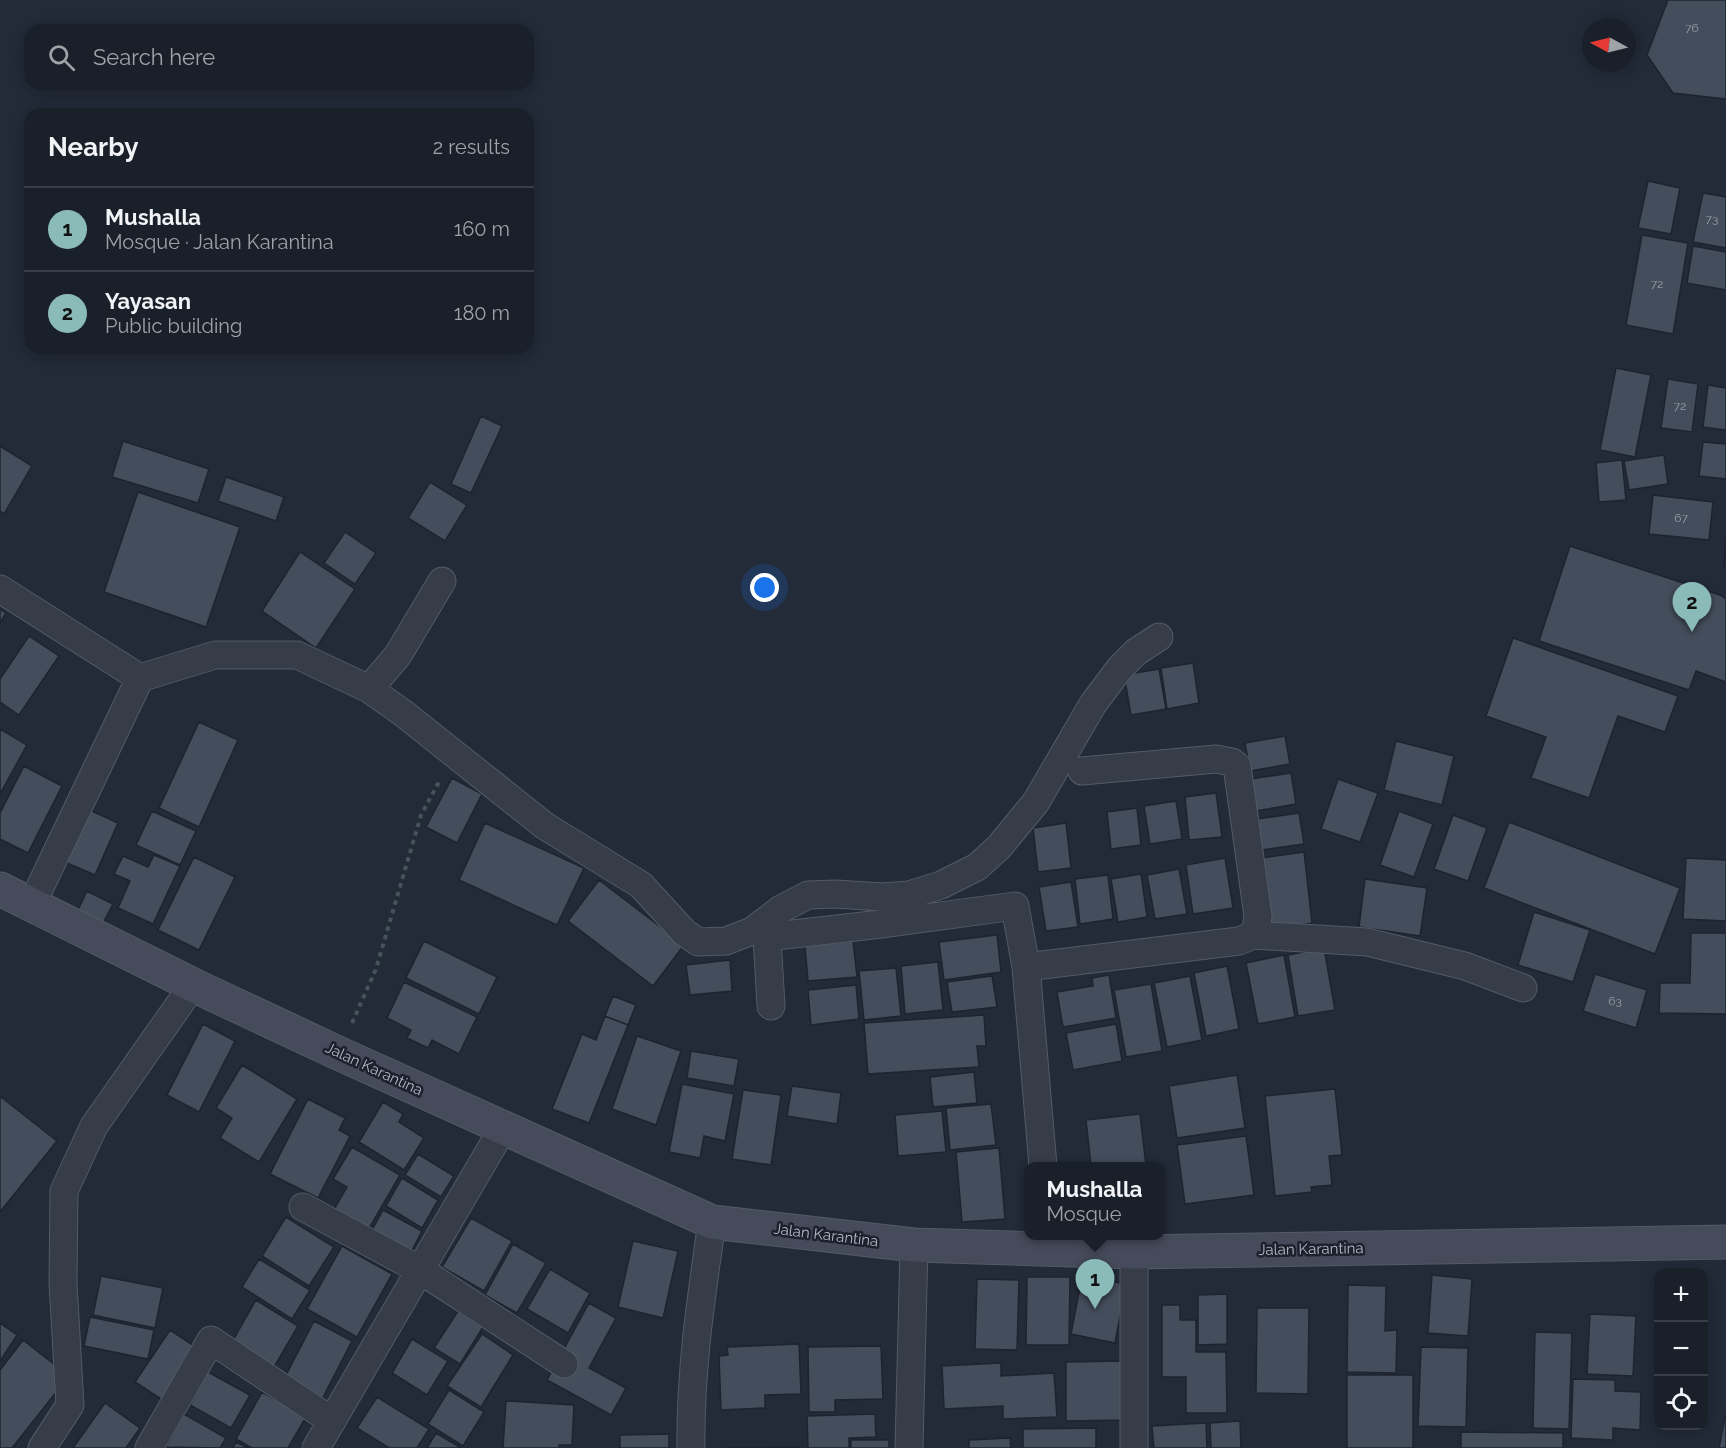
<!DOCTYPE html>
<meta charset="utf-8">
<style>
body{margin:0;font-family:Raleway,sans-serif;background:#232832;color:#f1f3f6}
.controls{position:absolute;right:18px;bottom:18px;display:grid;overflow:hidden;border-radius:12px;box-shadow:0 3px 15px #0003}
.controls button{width:54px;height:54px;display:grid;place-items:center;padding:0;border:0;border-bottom:2px solid #383e47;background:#1a202a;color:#f1f3f6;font:30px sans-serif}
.compass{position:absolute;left:1582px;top:18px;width:54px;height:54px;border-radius:50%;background:#1a202a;box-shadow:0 3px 15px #0003;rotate:277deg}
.you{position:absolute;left:765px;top:588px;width:21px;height:21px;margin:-15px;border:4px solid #fff;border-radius:50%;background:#1a73e8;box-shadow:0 0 0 9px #1a73e833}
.badge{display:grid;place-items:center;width:39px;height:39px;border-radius:50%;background:#8bbbb9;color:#111;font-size:20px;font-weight:700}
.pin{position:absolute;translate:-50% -50px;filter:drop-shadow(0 2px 3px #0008)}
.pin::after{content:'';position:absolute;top:32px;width:21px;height:18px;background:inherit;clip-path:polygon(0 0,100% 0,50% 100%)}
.popup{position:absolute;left:1024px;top:1162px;width:141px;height:78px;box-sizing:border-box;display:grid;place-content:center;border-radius:12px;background:#1a202a;filter:drop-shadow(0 2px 4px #0005);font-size:20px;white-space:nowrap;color:#9fa3a8}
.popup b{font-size:22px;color:#f1f3f6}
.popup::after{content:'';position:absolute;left:50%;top:100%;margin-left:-12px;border:12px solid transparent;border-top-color:#1a202a}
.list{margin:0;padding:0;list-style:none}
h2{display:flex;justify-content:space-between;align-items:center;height:78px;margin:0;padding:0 24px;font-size:26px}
h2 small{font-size:20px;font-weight:400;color:#9fa3a8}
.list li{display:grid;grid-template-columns:39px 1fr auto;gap:18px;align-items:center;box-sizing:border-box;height:84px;padding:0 24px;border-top:2px solid #383e47}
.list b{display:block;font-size:22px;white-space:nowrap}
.list p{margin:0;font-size:20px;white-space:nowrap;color:#9fa3a8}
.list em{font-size:20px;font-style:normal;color:#9fa3a8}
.icon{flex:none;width:33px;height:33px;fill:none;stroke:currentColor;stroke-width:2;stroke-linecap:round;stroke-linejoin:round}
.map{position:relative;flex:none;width:1726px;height:1448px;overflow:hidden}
.search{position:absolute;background:#1a202a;box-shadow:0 3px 15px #0003;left:24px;top:24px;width:510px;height:66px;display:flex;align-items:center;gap:15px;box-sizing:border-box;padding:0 21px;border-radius:18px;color:#9fa3a8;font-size:22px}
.panel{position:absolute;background:#1a202a;box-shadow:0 3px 15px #0003;left:24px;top:108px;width:510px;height:246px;border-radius:18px}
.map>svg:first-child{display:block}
.building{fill:#444d5c;stroke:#1e242f;stroke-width:1.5}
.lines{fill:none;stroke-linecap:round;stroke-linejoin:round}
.street-casing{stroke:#545a66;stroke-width:29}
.secondary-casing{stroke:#545a66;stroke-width:35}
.path{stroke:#445458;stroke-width:4;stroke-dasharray:4.5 4.5;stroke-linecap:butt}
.street{stroke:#363d48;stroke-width:27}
.secondary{stroke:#454b5b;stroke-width:33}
.labels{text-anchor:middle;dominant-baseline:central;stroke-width:5;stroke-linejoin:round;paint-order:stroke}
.number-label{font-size:12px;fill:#969caa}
.street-label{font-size:15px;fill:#b1b7c4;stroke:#1c222d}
</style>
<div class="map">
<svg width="1726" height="1448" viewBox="0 0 1726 1448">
<rect width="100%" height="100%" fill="#232a38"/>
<path class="building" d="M1668 0H1726V99L1673 93 1647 55Z
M1648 181 1680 188 1671 234 1638 228Z
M1703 193 1726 197V248L1693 242Z
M1642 235 1688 243 1673 334 1626 325Z
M1693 246 1726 252V290L1687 283Z
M1616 368 1651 375 1635 457 1600 450Z
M1668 379 1698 384 1692 432 1661 428Z
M1708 385 1726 388V430L1703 427Z
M481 416 502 426 471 493 451 484Z
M123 441 209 469 198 503 112 477Z
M1703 442 1726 444V479L1699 476Z
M0 446 32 466 4 514 0 511Z
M1664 455 1668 484 1629 490 1624 461Z
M1622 460 1626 500 1599 502 1596 463Z
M226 477 284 497 276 521 218 501Z
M430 482 467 505 445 541 408 518Z
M138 492 240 527 206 627 104 592Z
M1653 495 1713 502 1709 540 1649 534Z
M345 532 376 553 355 584 324 563Z
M1726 534V567H1724Z
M1570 546 1720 595 1726 599V682L1696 671 1689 690 1539 641Z
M300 552 355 589 316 648 262 611Z
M0 609 6 613 0 623Z
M29 636 59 656 19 715 0 702V679Z
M1513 638 1678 696 1665 732 1618 716 1589 798 1531 778 1546 737 1486 716Z
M1193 663 1199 703 1167 709 1161 668Z
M1159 669 1166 709 1131 715 1124 675Z
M199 722 238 740 199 827 159 808Z
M0 729 27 745 0 794Z
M1285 736 1290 764 1250 771 1245 743Z
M1396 741 1454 756 1442 805 1384 790Z
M24 766 62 786 28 853 0 839V813Z
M1291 773 1296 804 1256 811 1251 779Z
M452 778 482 794 457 843 426 827Z
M1338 779 1378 793 1360 842 1321 829Z
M1216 793 1222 837 1189 840 1185 797Z
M1176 801 1182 839 1150 844 1144 806Z
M83 807 118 823 95 875 60 860Z
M1137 808 1141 845 1111 849 1107 812Z
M152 811 196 831 180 865 136 845Z
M1399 811 1433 824 1414 877 1380 865Z
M1299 813 1304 844 1262 850 1257 819Z
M1453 815 1487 828 1468 881 1434 869Z
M1509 822 1680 888 1655 954 1484 888Z
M485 823 584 868 557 925 459 880Z
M1066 823 1071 868 1038 872 1033 828Z
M1304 852 1312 923 1271 929 1261 858Z
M154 855 180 866 153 924 118 908 130 881 114 874 123 856 148 867Z
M194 857 235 877 199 950 158 930Z
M1225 858 1233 908 1193 914 1186 865Z
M1686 858 1726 860V921L1683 919Z
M1179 869 1187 914 1155 919 1147 875Z
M1141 874 1147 917 1118 922 1111 879Z
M1108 875 1113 919 1080 924 1075 879Z
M1365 879 1427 888 1420 936 1359 927Z
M599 880 684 945 653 986 568 921Z
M1071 882 1078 927 1046 931 1039 887Z
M87 891 113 904 101 927 76 914Z
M1534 912 1590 930 1573 982 1518 965Z
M1691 933H1726V1014L1659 1013 1660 983H1690Z
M997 935 1001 972 944 980 939 942Z
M424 941 497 977 479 1014 406 978Z
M853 941 857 977 808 981 805 946Z
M1324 948 1335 1010 1298 1016 1288 955Z
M1284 955 1295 1017 1258 1024 1246 963Z
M730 960 732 991 690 995 686 965Z
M938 962 943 1010 905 1014 901 966Z
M1227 966 1239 1029 1206 1036 1194 973Z
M896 968 901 1016 864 1020 859 971Z
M1595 974 1647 990 1636 1028 1583 1011Z
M1109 975 1116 1018 1063 1027 1057 992 1093 986 1092 978Z
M992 976 997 1007 952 1012 947 982Z
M1190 976 1202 1040 1167 1047 1154 983Z
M404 982 477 1017 459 1054 432 1040 428 1048 407 1038 411 1030 387 1018Z
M1151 984 1162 1051 1126 1057 1114 990Z
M856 985 859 1019 811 1025 808 990Z
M613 996 636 1005 628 1025 605 1016Z
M984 1015 986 1046H977L979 1067 868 1074 864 1023Z
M605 1016 628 1025 589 1123 552 1109 582 1034 596 1040Z
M203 1024 235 1041 199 1112 167 1095Z
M1116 1024 1122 1061 1073 1070 1066 1033Z
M637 1036 681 1051 656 1125 612 1109Z
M691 1051 739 1059 734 1086 687 1078Z
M242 1065 297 1099 259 1162 220 1138 232 1118 216 1108Z
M974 1072 977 1103 933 1107 930 1077Z
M1237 1075 1245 1128 1177 1138 1169 1086Z
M682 1084 734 1094 725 1141 704 1136 700 1158 669 1152Z
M792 1086 841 1093 837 1124 787 1116Z
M1335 1089 1342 1155 1329 1156 1332 1185 1311 1187 1312 1192 1275 1196 1265 1096Z
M743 1090 781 1095 771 1165 732 1159Z
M1 1097 57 1141 0 1212V1099Z
M308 1099 345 1118 339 1130 350 1136 318 1198 270 1174Z
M383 1102 403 1114 399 1122 424 1138 404 1170 359 1142Z
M991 1104 996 1145 950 1150 946 1108Z
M942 1111 946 1152 898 1156 895 1115Z
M1140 1114 1146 1166H1091L1086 1120Z
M1246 1136 1254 1195 1185 1204 1177 1145Z
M352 1147 400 1175 367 1232 333 1211 347 1187 333 1179Z
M999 1148 1005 1219 962 1222 956 1152Z
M418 1154 454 1176 441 1197 405 1175Z
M402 1178 438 1200 422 1228 386 1206Z
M383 1210 422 1231 406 1262 366 1241Z
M286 1217 334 1247 309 1286 262 1256Z
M471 1218 512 1241 484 1291 442 1267Z
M633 1241 678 1251 663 1318 618 1307Z
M513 1244 546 1263 517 1313 485 1295Z
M342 1246 392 1274 357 1337 307 1309Z
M259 1259 310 1290 292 1319 242 1287Z
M550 1269 590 1293 568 1333 527 1309Z
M1432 1275 1472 1279 1468 1336 1428 1333Z
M101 1276 163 1288 155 1328 93 1315Z
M1082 1276 1126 1284 1115 1343 1071 1334Z
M1027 1277H1070L1069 1345H1026Z
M977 1279 1019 1280 1017 1350 975 1349Z
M1348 1285 1386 1286 1385 1331 1397 1330 1396 1373 1347 1372Z
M1227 1294V1344L1198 1345V1295Z
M256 1300 298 1326 270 1374 228 1349Z
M589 1303 616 1318 589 1368 626 1388 611 1415 547 1380Z
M1162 1305H1180V1320H1196V1352H1226L1227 1413H1186V1377H1162Z
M1257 1308H1309L1308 1394 1256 1393Z
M458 1311 483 1327 460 1364 434 1348Z
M1590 1314 1636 1316 1633 1376 1587 1374Z
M90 1317 154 1330 148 1359 84 1346Z
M314 1321 352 1341 321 1401 283 1381Z
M0 1323 17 1335 0 1361Z
M170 1330 205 1353 170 1405 135 1382Z
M1535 1332 1572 1333 1569 1429 1533 1428Z
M482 1334 513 1355 481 1407 447 1386Z
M412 1339 448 1361 427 1395 392 1373Z
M23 1340 69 1376 12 1448H0V1370Z
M799 1344 801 1394 765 1395V1408L721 1410 719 1356 728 1355 727 1347Z
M881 1346 883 1399 835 1400V1412H809L808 1347Z
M1421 1347 1468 1348 1466 1427 1418 1426Z
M1122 1361V1420L1066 1421V1362Z
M1001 1363V1376L1054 1373 1057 1417 1003 1419V1406L944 1409 942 1366Z
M208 1372 250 1395 231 1428 190 1405Z
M1347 1375H1413V1448H1347Z
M1573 1379 1615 1380V1391L1641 1392 1640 1430 1613 1428V1440L1571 1438Z
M449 1390 484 1412 463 1446 428 1424Z
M262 1392 306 1417 288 1448H252L236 1439Z
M377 1397 429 1429 417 1448H389L357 1428Z
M506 1401 574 1405 572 1445H559V1448H503Z
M105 1403 140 1428 126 1448H73Z
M1726 1412V1448H1719Z
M184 1414 226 1438 220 1448 166 1447Z
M875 1414 876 1437 849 1438V1448H808L807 1416Z
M1240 1421 1241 1448H1211L1210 1423Z
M1206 1423 1207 1448H1154L1152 1426Z
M1096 1428V1448H1023V1429Z
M1461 1432 1563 1433V1448H1461Z
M436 1433 461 1448H427Z
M669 1434V1448H620V1435Z
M1010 1438 1011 1448H969V1440Z
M851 1440H889V1448H851Z
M236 1442 248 1448H233Z
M798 1447V1448H724Z"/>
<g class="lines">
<g class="street-casing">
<path id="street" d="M0 589 140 678 31 906
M140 678 215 655H297L369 689 403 713 545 826 641 885 684 932 698 942 726 941 752 931 781 909 808 895 836 894 882 897 909 895 941 885 977 867 999 847 1036 802 1093 704 1120 668 1136 652 1159 637
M369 689 398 655 442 581
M1253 935 1367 942 1465 966 1523 988
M1026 967 1239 941 1253 935 1256 931 1258 916 1237 766 1232 762 1216 759 1082 771
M771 1006 767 937 881 924 1015 906 1026 967 1043 1166
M303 1207 420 1270 564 1364
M1134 1252V1448
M42 1448 70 1405 63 1283 64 1191 94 1126 193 985
M149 1448 211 1340 332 1421
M316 1448 503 1128
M691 1448C690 1371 701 1298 712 1222
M909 1448 914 1245"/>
</g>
<g class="secondary-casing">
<path id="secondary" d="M0 889 193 985 338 1053 712 1222 914 1245 1134 1252 1726 1242"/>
</g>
<path class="path" d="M352 1023 376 969 421 815 440 780"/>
<use href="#street" class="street"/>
<use href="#secondary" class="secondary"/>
</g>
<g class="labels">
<g class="number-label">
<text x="1692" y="28">76</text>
<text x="1712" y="219">73</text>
<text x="1657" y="284">72</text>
<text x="1680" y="406">72</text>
<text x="1681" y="518">67</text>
<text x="1615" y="1001">63</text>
</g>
<g class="street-label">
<text transform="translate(374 1069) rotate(25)">Jalan Karantina</text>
<text transform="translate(826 1235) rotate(7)">Jalan Karantina</text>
<text transform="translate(1311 1249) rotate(-1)">Jalan Karantina</text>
</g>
</g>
</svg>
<div class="controls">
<button>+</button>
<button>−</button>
<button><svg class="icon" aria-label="locate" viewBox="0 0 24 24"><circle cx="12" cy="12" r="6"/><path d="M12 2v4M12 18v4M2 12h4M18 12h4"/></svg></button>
</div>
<svg class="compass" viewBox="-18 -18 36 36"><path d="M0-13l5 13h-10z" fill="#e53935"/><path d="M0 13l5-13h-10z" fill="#9fa3a8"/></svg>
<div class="you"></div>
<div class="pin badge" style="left:1095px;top:1309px">1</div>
<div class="popup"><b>Mushalla</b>Mosque</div>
<div class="pin badge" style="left:1692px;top:632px">2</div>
<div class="search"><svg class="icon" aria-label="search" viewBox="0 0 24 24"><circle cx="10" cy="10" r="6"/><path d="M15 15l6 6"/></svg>Search here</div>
<section class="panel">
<h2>Nearby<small>2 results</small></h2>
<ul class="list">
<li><span class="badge">1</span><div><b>Mushalla</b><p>Mosque · Jalan Karantina</p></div><em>160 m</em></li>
<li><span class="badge">2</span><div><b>Yayasan</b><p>Public building</p></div><em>180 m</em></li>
</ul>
</section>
</div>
